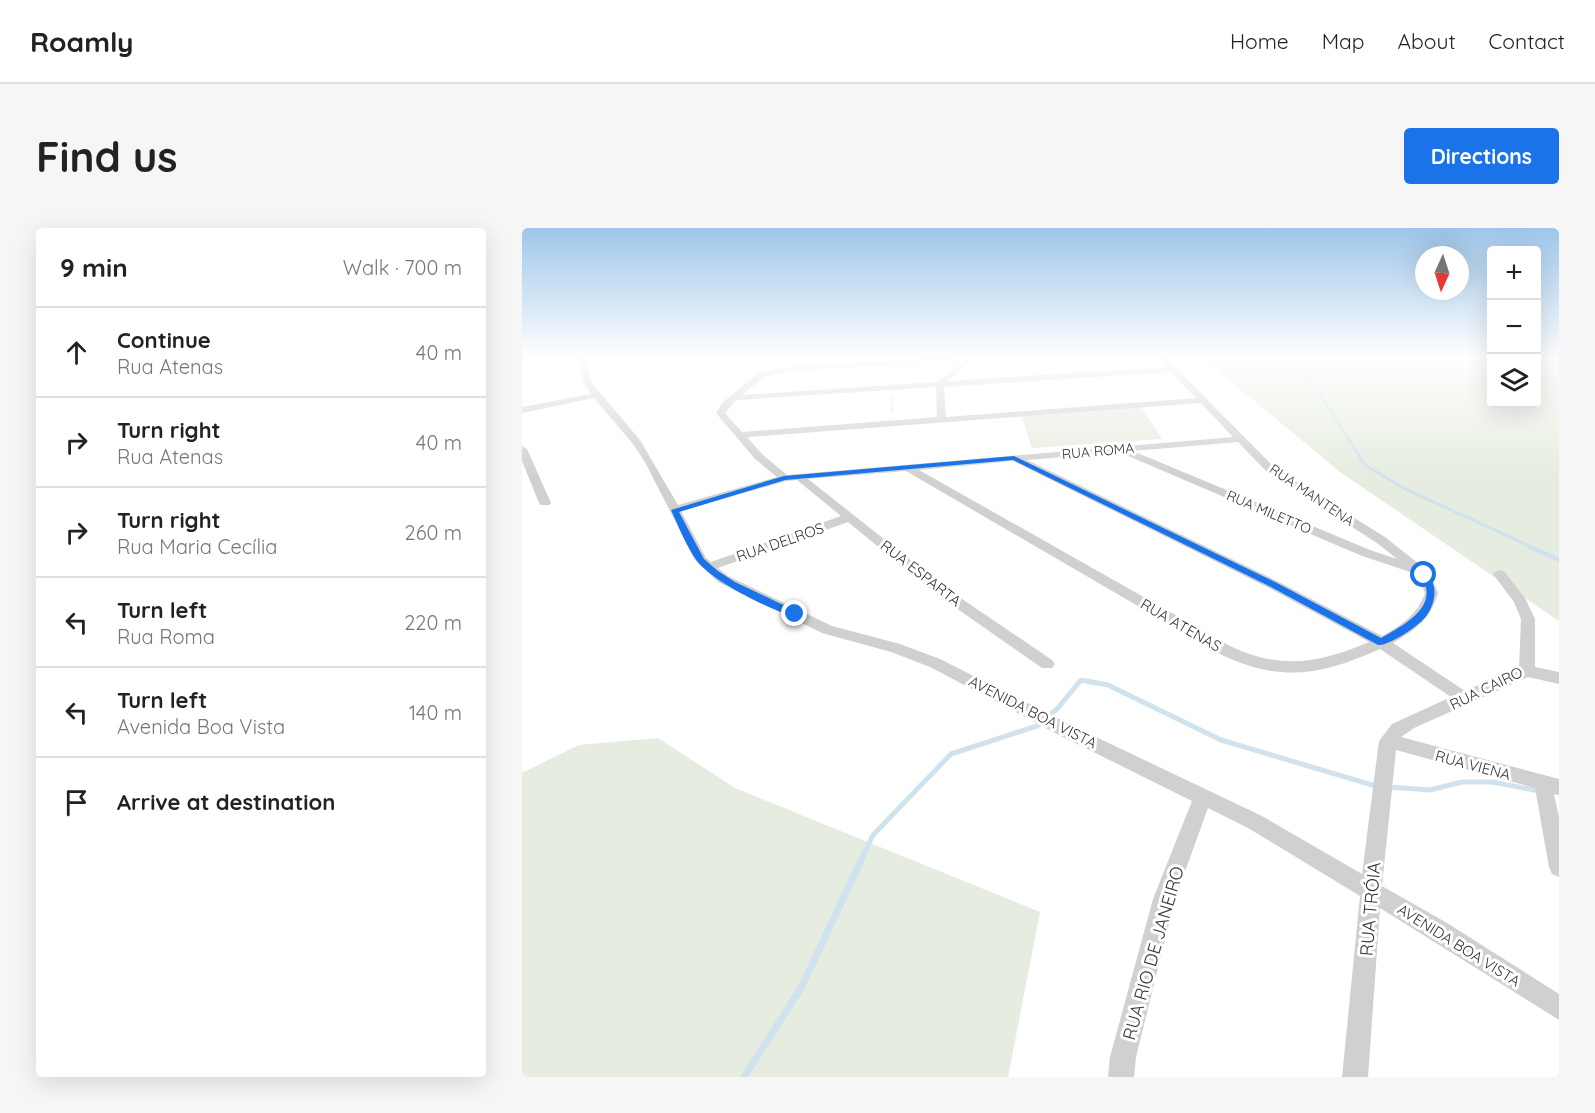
<!DOCTYPE html>
<meta charset="utf-8">
<style>
body{margin:0;font-family:Quicksand,sans-serif;background:#f6f6f6;color:#222}
.controls{position:absolute;right:18px;top:18px;display:grid;overflow:hidden;border-radius:6px;box-shadow:0 6px 24px #0002}
.controls button{width:54px;height:54px;display:grid;place-items:center;padding:0;border:0;border-bottom:2px solid #e0e0e0;background:#fff;color:#222;font:30px sans-serif}
.compass{position:absolute;left:893px;top:18px;width:54px;height:54px;border-radius:50%;background:#fff;box-shadow:0 6px 24px #0002;rotate:183deg}
.stop{position:absolute;width:18px;height:18px;margin:-14px;border:4px solid #1a73e8;border-radius:50%;background:#fff}
.stop.end{background:#1a73e8;border-color:#fff;box-shadow:0 2px 6px #0008}
.list{margin:0;padding:0;list-style:none}
h2{display:flex;justify-content:space-between;align-items:center;height:78px;margin:0;padding:0 24px;font-size:26px}
h2 small{font-size:20px;font-weight:400;color:#767676}
.list li{display:grid;grid-template-columns:39px 1fr auto;gap:18px;align-items:center;box-sizing:border-box;height:90px;padding:0 24px;border-top:2px solid #e0e0e0}
.list b{display:block;font-size:22px;white-space:nowrap}
.list p{margin:0;font-size:20px;white-space:nowrap;color:#767676}
.list em{font-size:20px;font-style:normal;color:#767676}
.icon{flex:none;width:33px;height:33px;fill:none;stroke:currentColor;stroke-width:2;stroke-linecap:round;stroke-linejoin:round}
.map{position:relative;flex:none;width:1037px;height:849px;overflow:hidden;border-radius:6px}
header{display:flex;align-items:center;gap:36px;box-sizing:border-box;height:84px;padding:0 30px;background:#fff;border-bottom:2px solid #e0e0e0}
header strong{font-size:28px}
nav{display:flex;gap:33px;margin-inline-start:auto;font-size:21px}
.intro{display:flex;align-items:center;justify-content:space-between;box-sizing:border-box;height:144px;padding:0 36px}
h1{margin:0;font-size:42px}
.button{padding:15px 27px;border-radius:6px;background:#1a73e8;color:#fff;font-size:21px;font-weight:700}
main{display:flex;gap:36px;padding:0 36px}
aside{flex:1;background:#fff;border-radius:6px;box-shadow:0 6px 24px #0002}
.map>svg:first-child{display:block}
.green{fill:#e6ecdf}
.lines{fill:none;stroke-linecap:round;stroke-linejoin:round}
.stream-far4{stroke:#cfe2ee;stroke-width:2}
.stream-far3{stroke:#cfe2ee;stroke-width:3}
.stream-far2{stroke:#cfe2ee;stroke-width:4.5}
.stream-far1{stroke:#cfe2ee;stroke-width:5}
.stream{stroke:#cfe2ee;stroke-width:7}
.path{stroke:#cdcdcd;stroke-width:1.5;stroke-dasharray:1.5 1.5;stroke-linecap:butt}
.minor{fill:#d0d0d0;fill-rule:evenodd}
.route{fill:#1a73e8}
.labels{text-anchor:middle;dominant-baseline:central;stroke-width:6;stroke-linejoin:round;paint-order:stroke}
.far-street-label{font-size:14px;fill:#333;stroke:#fff}
.street-label{font-size:15px;fill:#333;stroke:#fff}
.near-street-label{font-size:18px;fill:#333;stroke:#fff}
</style>
<header>
<strong>Roamly</strong>
<nav><a>Home</a><a>Map</a><a>About</a><a>Contact</a></nav>
</header>
<div class="intro"><h1>Find us</h1><a class="button">Directions</a></div>
<main>
<aside>
<h2>9 min<small>Walk · 700 m</small></h2>
<ul class="list">
<li><svg class="icon" aria-label="ahead" viewBox="0 0 24 24"><path d="M12 20V5M6 11l6-6 6 6"/></svg><div><b>Continue</b><p>Rua Atenas</p></div><em>40 m</em></li>
<li><svg class="icon" aria-label="right" viewBox="0 0 24 24"><path d="M7 20v-9h11M14 6l5 5-5 5"/></svg><div><b>Turn right</b><p>Rua Atenas</p></div><em>40 m</em></li>
<li><svg class="icon" aria-label="right" viewBox="0 0 24 24"><path d="M7 20v-9h11M14 6l5 5-5 5"/></svg><div><b>Turn right</b><p>Rua Maria Cecília</p></div><em>260 m</em></li>
<li><svg class="icon" aria-label="left" viewBox="0 0 24 24"><path d="M17 20v-9H6M10 6l-5 5 5 5"/></svg><div><b>Turn left</b><p>Rua Roma</p></div><em>220 m</em></li>
<li><svg class="icon" aria-label="left" viewBox="0 0 24 24"><path d="M17 20v-9H6M10 6l-5 5 5 5"/></svg><div><b>Turn left</b><p>Avenida Boa Vista</p></div><em>140 m</em></li>
<li><svg class="icon" aria-label="arrive" viewBox="0 0 24 24"><path d="M6 21V4h12l-3 4 3 4H6"/></svg><div><b>Arrive at destination</b></div></li>
</ul>
</aside>
<div class="map">
<svg width="1037" height="849" viewBox="0 0 1037 849">
<rect width="100%" height="100%" fill="#fff"/>
<path class="green" d="M682 131H969V176H1014L1015 131H1037V393L818 244Z
M619 179 640 211 510 220 499 187Z
M136 510 213 560 518 684 486 849H0V545L57 517Z"/>
<g class="lines">
<path class="stream-far4" d="M776 131 828 214"/>
<path class="stream-far3" d="M827 212 843 237 883 261 1010 319"/>
<path class="stream-far2" d="M1006 318 1037 332
M557 455 559 452 573 455"/>
<path class="stream-far1" d="M565 453 586 457 699 512 857 559
M866 559 908 562 940 554H971L1017 563
M341 628 351 607 429 526 515 498 535 481 558 453"/>
<path class="stream" d="M222 849 279 760 342 626"/>
<path class="path" d="M370 168V186"/>
<path class="minor" d="M55 131H63L70 155 118 212 156 277 255 249 233 231 194 185 200 175 236 145 265 139 398 131H436L432 133 265 143 242 149 220 167 415 154 444 131H452L425 153 645 139 637 131H645L754 241 863 309 907 344 916 365C908 392 894 401 871 415L943 463 997 440 999 391 992 374 971 346 977 342 982 343 1003 370 1013 391V439L1037 444V456L1006 449 892 500 879 509 1037 551V567L1032 566 1037 589V649L1030 646 1027 639 1013 560 874 522 860 658 925 695 1037 766V792L858 680 846 849H820L838 668 726 600 686 580 653 671 614 829 612 849H586L588 829 631 671 670 573 539 508 408 439 369 424 300 405 196 354 173 332 123 234 111 216 72 170 0 185V179L69 166 62 155ZM649 144 674 170 424 189 422 159ZM414 159 415 189 220 204 203 185 214 172ZM679 175 711 209 265 247 241 227 225 209ZM716 214 746 245 855 315 875 331 848 322 611 223ZM597 224 840 328 891 345 896 349 903 365C895 387 880 397 860 408L757 354 505 232ZM491 233 747 360 847 414C798 435 760 442 710 419L397 242ZM384 243 700 427C759 455 800 447 858 421L929 469 870 496 857 513 840 646 740 588 551 498 418 431 378 416 310 398 206 348 196 340 326 294 414 366 520 440H530L533 436 530 432 424 360 286 251ZM275 252 319 288 189 334 184 330 159 283 264 253Z
M0 218 5 221 29 275 27 277H19L17 275 0 233Z"/>
</g>
<linearGradient id="sky" x2="0" y2="1"><stop stop-color="#9ec6ea"/><stop offset="0.52" stop-color="#fff"/><stop offset="1" stop-color="#fff" stop-opacity="0"/></linearGradient>
<rect width="1037" height="250" fill="url(#sky)"/>
<path class="route" d="M492 228 755 355 859 410C882 397 920 378 898 347L902 345C917 353 914 374 905 387 899 397 867 418 856 417L749 359 491 232 263 252 157 284 182 331 196 343 213 354 276 384 277 386 273 389C247 381 191 354 175 333 164 318 157 299 149 282L262 248Z"/>
<g class="labels">
<g class="far-street-label">
<text transform="translate(576 223) rotate(-5)">RUA ROMA</text>
<text transform="translate(790 267) rotate(34)">RUA MANTENA</text>
<text transform="translate(747 284) rotate(23)">RUA MILETTO</text>
</g>
<g class="street-label">
<text transform="translate(258 314) rotate(-19)">RUA DELROS</text>
<text transform="translate(399 345) rotate(38)">RUA ESPARTA</text>
<text transform="translate(659 397) rotate(30)">RUA ATENAS</text>
<text transform="translate(964 460) rotate(-26)">RUA CAIRO</text>
<text transform="translate(511 484) rotate(27)">AVENIDA BOA VISTA</text>
<text transform="translate(951 537) rotate(15)">RUA VIENA</text>
<text transform="translate(937 717) rotate(32)">AVENIDA BOA VISTA</text>
</g>
<g class="near-street-label">
<text transform="translate(848 681) rotate(-85)">RUA TRÓIA</text>
<text transform="translate(631 725) rotate(-74)">RUA RIO DE JANEIRO</text>
</g>
</g>
</svg>
<div class="controls">
<button>+</button>
<button>−</button>
<button><svg class="icon" aria-label="layers" viewBox="0 0 24 24"><path d="M12 4l9 5-9 5-9-5zM3 14l9 5 9-5"/></svg></button>
</div>
<svg class="compass" viewBox="-18 -18 36 36"><path d="M0-13l5 13h-10z" fill="#e53935"/><path d="M0 13l5-13h-10z" fill="#767676"/></svg>
<div class="stop" style="left:902px;top:347px"></div>
<div class="stop end" style="left:273px;top:386px"></div>
</div>
</main>
